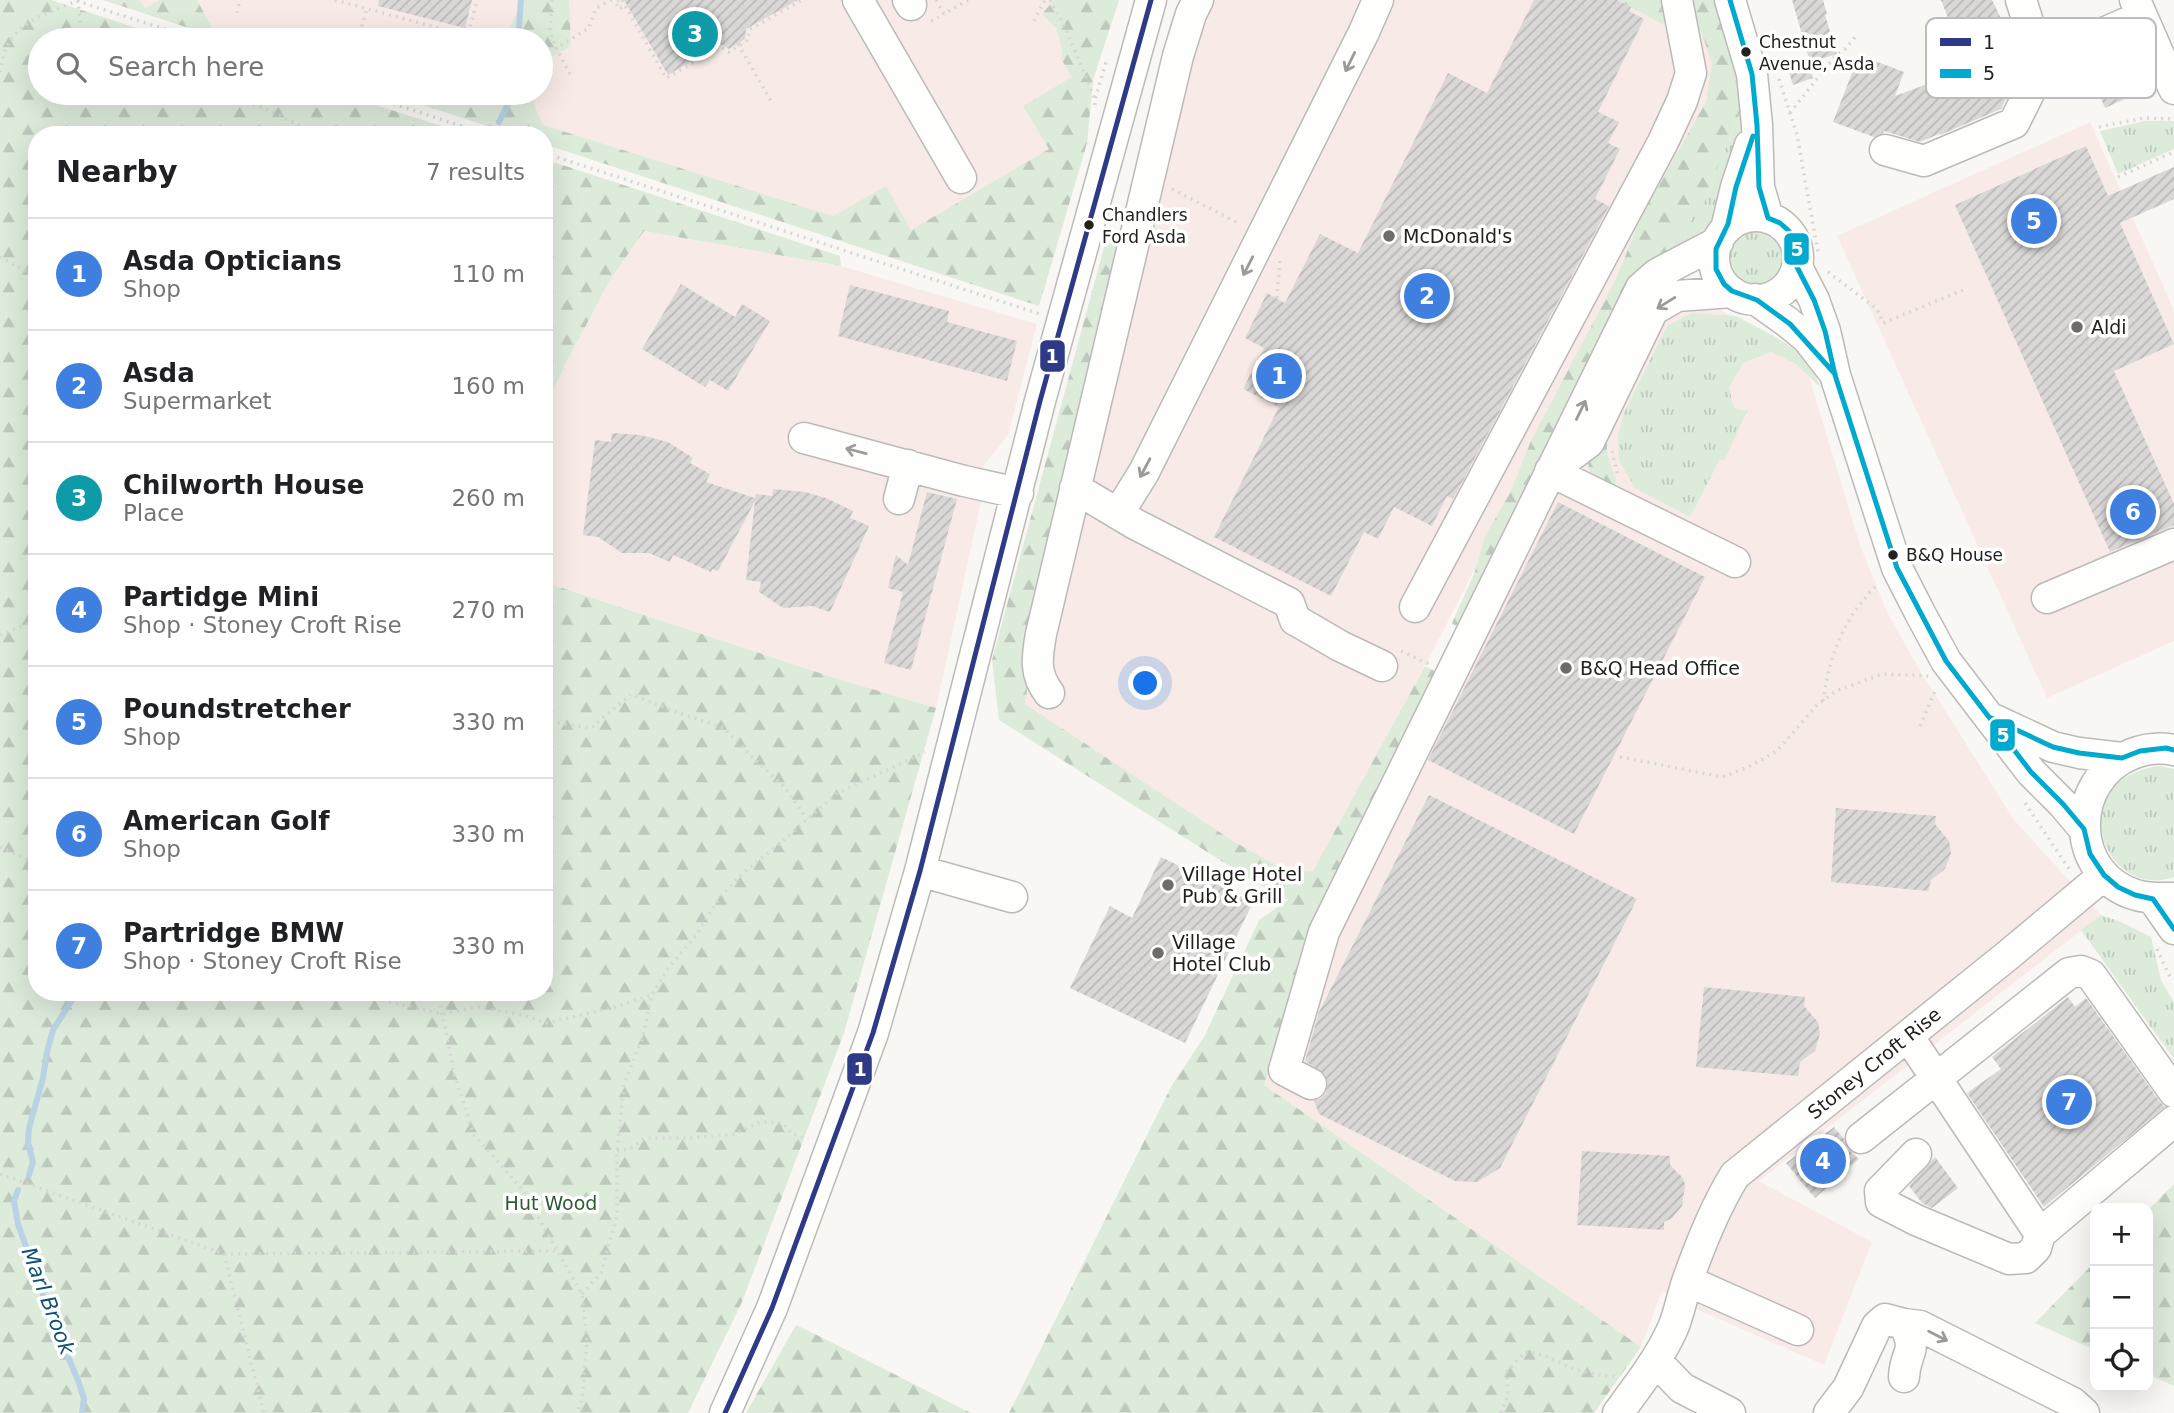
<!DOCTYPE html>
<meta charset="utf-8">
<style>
body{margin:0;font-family:"DejaVu Sans",sans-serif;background:#f6f6f6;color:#202124}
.controls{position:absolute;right:21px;bottom:21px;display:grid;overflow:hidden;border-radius:14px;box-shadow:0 7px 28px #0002}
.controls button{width:63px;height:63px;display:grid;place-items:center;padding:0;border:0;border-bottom:2px solid #e0e0e0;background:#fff;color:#202124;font:35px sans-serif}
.you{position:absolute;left:1146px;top:684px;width:24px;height:24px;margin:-18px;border:5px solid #fff;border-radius:50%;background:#1a73e8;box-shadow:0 0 0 10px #1a73e833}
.badge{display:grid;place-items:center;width:46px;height:46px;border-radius:50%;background:#0f766e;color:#fff;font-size:23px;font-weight:700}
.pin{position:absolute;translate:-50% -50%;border:4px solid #fff;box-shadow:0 2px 7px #0006}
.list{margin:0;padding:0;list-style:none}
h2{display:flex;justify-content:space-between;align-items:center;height:91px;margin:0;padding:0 28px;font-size:30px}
h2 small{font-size:23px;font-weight:400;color:#757577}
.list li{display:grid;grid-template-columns:46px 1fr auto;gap:21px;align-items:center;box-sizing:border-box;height:112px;padding:0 28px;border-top:2px solid #e0e0e0}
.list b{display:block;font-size:26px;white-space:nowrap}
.list p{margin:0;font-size:23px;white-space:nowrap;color:#757577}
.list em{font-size:23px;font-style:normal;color:#757577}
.icon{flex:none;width:38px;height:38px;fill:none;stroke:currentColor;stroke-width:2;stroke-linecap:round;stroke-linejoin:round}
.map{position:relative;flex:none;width:2174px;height:1413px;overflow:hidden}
.search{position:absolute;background:#fff;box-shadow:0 7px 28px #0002;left:28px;top:28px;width:525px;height:77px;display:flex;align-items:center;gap:18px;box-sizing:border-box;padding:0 24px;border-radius:38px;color:#757577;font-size:26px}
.panel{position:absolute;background:#fff;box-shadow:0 7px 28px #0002;left:28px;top:126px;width:525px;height:875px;border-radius:28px}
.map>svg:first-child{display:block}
.commercial{fill:#f8ebe7}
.grass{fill:url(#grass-tufts)}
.forest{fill:url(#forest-firs)}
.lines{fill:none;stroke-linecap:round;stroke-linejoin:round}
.stream{stroke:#b9d3e5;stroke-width:6}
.building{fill:url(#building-hatch)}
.minor-casing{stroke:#bbbab8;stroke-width:33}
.path{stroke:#d7d7d5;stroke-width:3.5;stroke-dasharray:2 5;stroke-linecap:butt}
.minor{stroke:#fefefd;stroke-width:30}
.bus-1-casing{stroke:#fff;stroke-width:10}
.bus-2-casing{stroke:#fff;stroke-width:10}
.bus-1{stroke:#2e3a86;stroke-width:5}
.bus-2{stroke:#00a9ce;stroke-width:5}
.oneway{stroke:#9b9b99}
.bus-dot{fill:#22211e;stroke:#fff;stroke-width:2.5}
.poi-dot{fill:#6d6c69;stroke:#fff;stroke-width:2.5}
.labels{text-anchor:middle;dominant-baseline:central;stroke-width:7;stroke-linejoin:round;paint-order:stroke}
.bus-label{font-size:17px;fill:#22211e;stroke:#fff;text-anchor:start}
.poi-label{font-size:19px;fill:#22211e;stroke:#fff;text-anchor:start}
.street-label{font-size:19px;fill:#22211e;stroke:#fff}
.park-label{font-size:19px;fill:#2e5b31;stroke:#fff}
.water-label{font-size:21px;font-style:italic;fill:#0f5275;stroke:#fff}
.key{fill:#fff;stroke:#bdbcbc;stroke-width:2}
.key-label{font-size:19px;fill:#22211e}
.line-badge{stroke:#fff;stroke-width:2.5}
.badge-label{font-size:19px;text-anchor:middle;font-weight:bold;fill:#fff}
</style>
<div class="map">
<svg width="2174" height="1413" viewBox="0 0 2174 1413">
<defs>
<pattern id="grass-tufts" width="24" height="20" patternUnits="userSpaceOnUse" patternTransform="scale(1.75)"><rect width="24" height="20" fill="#ddebdb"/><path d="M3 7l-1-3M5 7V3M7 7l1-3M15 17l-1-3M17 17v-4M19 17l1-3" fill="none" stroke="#bdc9bc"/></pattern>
<pattern id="forest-firs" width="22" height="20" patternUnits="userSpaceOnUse" patternTransform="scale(1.75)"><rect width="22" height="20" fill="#ddebdb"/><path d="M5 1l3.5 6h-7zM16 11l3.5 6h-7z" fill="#bdc9bc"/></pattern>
<pattern id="building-hatch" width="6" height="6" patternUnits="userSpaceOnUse" patternTransform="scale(1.75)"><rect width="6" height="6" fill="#dad8d6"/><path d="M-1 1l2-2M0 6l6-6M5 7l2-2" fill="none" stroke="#bbb9b7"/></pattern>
</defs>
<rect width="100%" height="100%" fill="#f9f7f4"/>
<path class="commercial" d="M103 0H1119L1093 80 1087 143 1039 306 544 144V135H515L386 93H541V40H226Z
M1179 0H1698L1716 59 1706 115 1440 637 1299 901 1006 697Z
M2090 122 2174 310V641L2047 698 1837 236Z
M644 231 841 266 1037 324 1008 435 982 468 805 424 784 440 983 493 936 708 838 679 544 582V420L549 400 567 361 610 280Z
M1635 274 1716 307 1803 357 1860 545 1886 610 1919 669 2014 820 2101 915 1759 1181 1872 1242 1824 1365 1703 1312 1662 1291 1641 1347 1264 1085 1320 915 1380 782Z"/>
<path class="grass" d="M1744 102 1741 147 1710 226 1657 264 1704 202Z
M2145 121H2174V149L2118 174 2100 131Z
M1727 257a30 30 0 1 1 60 0a30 30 0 1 1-60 0Z
M1692 313 1736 316 1774 336 1806 356 1821 388 1796 364 1771 352 1743 363 1729 388 1734 408 1747 411 1724 461 1720 459 1690 517 1635 488 1619 461 1618 436 1624 413 1667 326Z
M2159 766 2174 769V877C2103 902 2060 780 2159 766Z
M2101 915 2121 922 2151 937 2161 980 2174 1002V1059L2081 930Z"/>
<path class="forest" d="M0 0H51L173 40H40V93H338L470 135H37V992H544V582L838 679 936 708 844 1033 742 1302 688 1413H0Z
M103 0H140L145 8 160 0H197L214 31 250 40H226Z
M523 0H569L571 46 543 62 541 66V40H503Z
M1054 0H1119L1093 80 1087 143 1039 306 544 144V135H515L386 93H446L483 103 486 93H533L535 107 543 125 833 216 886 186 911 230 1049 149 1023 106 1072 77 1063 62 1061 45 1056 28 1042 14Z
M1617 0H1668L1674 30Z
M1684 0H1723L1744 102 1704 202 1629 301 1517 520 1487 565 1456 627 1452 623 1474 574 1485 536 1510 493 1531 441 1616 279 1641 217 1706 102 1712 63 1701 31 1686 20Z
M544 159 840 256 841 266 644 231 610 280 567 361 549 400 544 420Z
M1135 181 1039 607 1025 704 1233 841 1288 872 1313 871 1425 666 1438 673 1365 815 1322 908 1288 1020 1264 1085 1641 1347 1594 1413H1009L1172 1085 1204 1037 1259 920 1288 900 1253 881 999 720 992 660 1106 240 1120 237Z
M1607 430V453L1616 481 1614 487 1590 475 1587 457Z
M2174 1184V1386L2148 1374V1210Z
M2095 1262V1350L2035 1323Z
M796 1325 813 1333 971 1413H746Z"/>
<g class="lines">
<path class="stream" d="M518 40 521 0
M499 122 508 104 511 93
M29 1175 33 1162 28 1143 29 1128 43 1078 47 1052 53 1030 77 992
M18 1190 14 1201 18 1224 47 1306 79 1383 84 1399 82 1413"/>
</g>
<path class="building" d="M379 0H472L465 28 378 6Z
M624 0H798L746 29 745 39 729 49 720 44 668 75Z
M1534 0H1617L1631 7 1629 11 1644 19 1598 112 1619 122 1608 143 1620 149 1595 199 1609 206 1453 499 1447 496 1432 526 1394 507 1378 539 1364 532 1331 596 1214 537 1279 407 1243 389 1264 348 1245 338 1267 293 1285 303 1320 234 1358 253 1448 73 1487 93Z
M1792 0H1823L1827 14 1825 15 1837 54 1810 62Z
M1941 0H1992L2016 49 2010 66 2020 70 2001 109 1940 135 1939 134 1920 142 1884 131 1883 133 1874 137 1833 122 1859 55 1904 72 1895 96 1968 69Z
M2141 58 2154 86 2105 108 2093 80Z
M1807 60 1813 78 1793 85 1787 66Z
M2086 146 2108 196 2174 167V199L2120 223 2174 344 2114 371 2174 504V525L2110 552 1955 205Z
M681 284 735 317 742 304 770 321 728 391 710 380 705 387 642 349Z
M850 285 949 311 947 322 1017 341 1007 381 838 336Z
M612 433 640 435 668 442 693 458 690 463 710 474 706 482 755 498 756 494 772 496 773 489 805 492 826 498 853 511 850 518 869 526 830 612 812 606 783 608 759 592 761 582 746 580 755 501 718 571 712 569 711 572 673 555 670 562 649 553H622L598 537 583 535 595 440 611 442Z
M927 492 957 499 911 670 884 663 903 592 888 588 896 555 908 565Z
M1558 502 1705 577 1574 834 1428 760Z
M1429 795 1637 899 1500 1168 1477 1182 1455 1181 1319 1114 1314 1101 1321 1098 1326 1093 1328 1083 1325 1074 1305 1061 1319 1012Z
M1836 808 1936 816 1935 824 1949 841 1951 853 1945 869 1931 880 1928 891 1831 882Z
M1161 857 1253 902 1185 1043 1070 988 1110 906 1132 918Z
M1704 987 1805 997 1804 1006 1818 1022 1820 1034 1815 1051 1800 1062 1798 1076 1696 1067Z
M2068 997 2075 1007 2086 998 2160 1102 2165 1107 2044 1207 1967 1093 2001 1069 1992 1057Z
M1834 1127 1844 1139 1847 1148 1859 1159 1815 1198 1786 1163Z
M1582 1151 1670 1156V1165L1683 1178 1685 1185 1682 1206 1672 1218 1664 1222V1230L1577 1225Z
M1935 1157 1958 1188 1932 1208 1922 1203 1909 1186Z"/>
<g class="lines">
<g class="minor-casing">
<path id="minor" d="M858 0 961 178
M908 0 911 5
M1730 0 1752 74 1757 125 1759 187 1768 218
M2135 0 2174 89
M2092 38 2142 16
M1885 150 1924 161 2014 123 2037 77V50L2021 0
M1714 258a42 42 0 1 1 84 0a42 42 0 1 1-84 0Z
M1726 229 1736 187 1750 145
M1797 267 1814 300 1825 331 1835 375 1897 568 1920 613 1946 661 1988 716 2031 772 2063 804 2084 829
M1755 299 1786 321 1807 338 1831 369
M804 438 964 481 1018 493
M1556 467 1589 442 1653 310 1677 296 1732 292
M1550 471 1735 562
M1075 488 1135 524 1289 603 1295 620 1299 622 1340 646 1382 666
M899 499 908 465
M1118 514 1144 472 1364 32 1378 0
M2047 598 2174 544
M1415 607 1663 142 1682 101 1691 73 1677 0
M1049 693C1034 674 1037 657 1041 634L1178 56 1191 14 1198 0
M1995 720 2053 747 2079 753 2122 758
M2174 750C2160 747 2145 749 2132 754 2068 780 2069 875 2136 895 2149 899 2161 898 2174 898
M920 871 1012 897
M2153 899 2174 929
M1908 1036 2040 1234
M1311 1084 1284 1070 1324 932 1641 288 1657 274 1718 242
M1861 1138 2069 973 2081 971 2091 975 2174 1092
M1916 1154 1880 1191 1881 1202 1916 1220 2009 1259 2026 1258 2036 1248 2040 1234 2174 1121
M1688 1281 1798 1330
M1656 1361 1682 1388 1730 1413
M1904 1377C1905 1350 1919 1354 1904 1324L1920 1326 2073 1403 2084 1413
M725 1413 772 1308 873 1033 920 871 1040 401 1151 0
M1618 1413C1638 1386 1659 1359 1673 1328 1679 1313 1682 1297 1687 1282 1700 1245 1715 1207 1735 1175L2007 956 2104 875
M1829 1413 1848 1388 1877 1326 1885 1319 1904 1324"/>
</g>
<path class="path" d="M335 0 468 36
M552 0 550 32 556 48
M619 0 615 2 619 9 625 5
M622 0 666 78 721 47 729 52 748 40 749 30 802 0
M936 0 944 14 968 0
M1050 0 1066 29 1094 97
M77 1 199 40
M237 13 240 0
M931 21 944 14
M1034 21 1045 0
M358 40 367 8
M467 40 477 0
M738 44 771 101
M0 72C2 65 3 57 5 50 16 22 52 10 78 1L82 40
M570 74 556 48 589 28 596 8 612 0
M1779 79 1797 135 1818 252
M220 93 266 109 319 135
M360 93 489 135
M1095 105V99L1107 59
M1790 113 1835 56 1845 49 1856 36
M2099 127 2144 118 2174 119
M544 153 1040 314
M2118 177 2174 152
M1172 189 1240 224
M0 257 37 277
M1828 272 1877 309 1883 323 1963 290
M1277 298 1280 259
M1612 451 1618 477
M0 635 37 620
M1401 651 1429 664
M1823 701C1830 654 1843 619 1877 585
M544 721 591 728 631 694 676 712 724 728 749 754 786 789 807 819
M1920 726 1936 689
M1620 757 1723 777 1750 766 1777 751 1816 706 1836 691 1882 674 1928 676
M2025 803 2071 872
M0 847 37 864
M2157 949 2170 977 2174 978
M348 992 442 1014 478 1007 523 1015 547 1023 615 1007 652 995
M438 992 454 1073 474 1135 522 1189 582 1294 587 1341 582 1399 577 1413
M617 1151 631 1148 645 1138H691L735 1134 760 1122 783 1123 791 1133 808 1139
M0 1174 224 1254 557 1251
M224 1254 264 1413
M582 1294 601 1273 617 1215V1151L624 1084 642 1039 652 995 666 971 698 933 720 897 744 872 777 846 836 794 925 752
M1501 1413 1508 1396 1507 1371 1525 1352C1548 1354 1550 1359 1569 1367 1584 1373 1599 1375 1615 1377"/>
<use href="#minor" class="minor"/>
<g class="bus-1-casing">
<path id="bus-1" d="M725 1413 772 1308 873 1033 920 871 1040 401 1151 0"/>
</g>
<g class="bus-2-casing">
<path id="bus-2" d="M1730 0 1752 74 1757 125 1759 187 1768 218 1780 223 1789 231 1795 242 1798 254 1797 267 1814 300 1825 331 1835 375 1897 568 1946 661 2031 772 2063 804 2084 829 2090 854 2104 875 2118 887 2135 895 2153 899 2174 929
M1753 136 1736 187 1728 224 1716 249V269L1724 284 1732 291 1757 300 1790 324 1835 374
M1989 717 2053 747 2079 753 2122 758 2140 751 2166 748 2174 750"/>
</g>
<use href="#bus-1" class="bus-1"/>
<use href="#bus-2" class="bus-2"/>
</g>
<defs><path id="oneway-shaft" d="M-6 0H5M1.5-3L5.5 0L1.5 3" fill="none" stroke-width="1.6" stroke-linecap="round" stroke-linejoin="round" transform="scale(1.75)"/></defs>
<g class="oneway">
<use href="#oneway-shaft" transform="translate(1350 62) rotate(116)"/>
<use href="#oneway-shaft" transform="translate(1248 266) rotate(117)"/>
<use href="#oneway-shaft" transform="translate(1666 303) rotate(148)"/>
<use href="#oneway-shaft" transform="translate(1581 410) rotate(-64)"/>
<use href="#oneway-shaft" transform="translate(856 451) rotate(-165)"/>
<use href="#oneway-shaft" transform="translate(1145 468) rotate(118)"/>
<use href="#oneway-shaft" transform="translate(1938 1336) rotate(27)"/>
</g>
<g class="bus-dot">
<circle cx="1746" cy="52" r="6"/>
<circle cx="1089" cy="225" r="6"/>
<circle cx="1893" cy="555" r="6"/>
</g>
<g class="poi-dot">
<circle cx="1389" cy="236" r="7"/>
<circle cx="2077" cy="327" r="7"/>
<circle cx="1566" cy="668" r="7"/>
<circle cx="1168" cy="885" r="7"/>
<circle cx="1158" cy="953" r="7"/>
</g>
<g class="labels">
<g class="bus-label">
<text x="1759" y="42">Chestnut<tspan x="1759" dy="22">Avenue, Asda</tspan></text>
<text x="1102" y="215">Chandlers<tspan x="1102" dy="22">Ford Asda</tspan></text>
<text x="1906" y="555">B&amp;Q House</text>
</g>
<g class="poi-label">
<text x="1403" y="236">McDonald's</text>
<text x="2091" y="327">Aldi</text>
<text x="1580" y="668">B&amp;Q Head Office</text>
<text x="1182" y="874">Village Hotel<tspan x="1182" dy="22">Pub &amp; Grill</tspan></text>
<text x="1172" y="942">Village<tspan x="1172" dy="22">Hotel Club</tspan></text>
</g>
<g class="street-label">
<text transform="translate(1874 1063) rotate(-39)">Stoney Croft Rise</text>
</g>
<g class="park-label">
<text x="551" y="1203">Hut Wood</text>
</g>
<g class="water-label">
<text transform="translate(48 1301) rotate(69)">Marl Brook</text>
</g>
</g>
<rect x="1926" y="18" width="230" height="80" rx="10" class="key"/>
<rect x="1940" y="38" width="31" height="8" fill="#2e3a86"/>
<rect x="1940" y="69" width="31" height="9" fill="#00a9ce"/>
<g class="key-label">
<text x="1983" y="49">1</text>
<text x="1983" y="80">5</text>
</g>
<g class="line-badge">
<rect x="1783" y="232" width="27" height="34" rx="7" fill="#00a9ce"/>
<rect x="1039" y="339" width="27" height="34" rx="7" fill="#2e3a86"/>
<rect x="1989" y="718" width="27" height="34" rx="7" fill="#00a9ce"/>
<rect x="846" y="1052" width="27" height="34" rx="7" fill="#2e3a86"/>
</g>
<g class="badge-label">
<text x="1797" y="256">5</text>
<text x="1052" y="363">1</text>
<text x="2003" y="742">5</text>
<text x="860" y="1076">1</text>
</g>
</svg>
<div class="controls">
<button>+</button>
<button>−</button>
<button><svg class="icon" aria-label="locate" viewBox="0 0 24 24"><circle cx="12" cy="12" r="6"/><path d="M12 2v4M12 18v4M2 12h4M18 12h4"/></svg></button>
</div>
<div class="you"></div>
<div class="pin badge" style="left:1279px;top:376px;background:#3f7fe0">1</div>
<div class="pin badge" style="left:1427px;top:296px;background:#3f7fe0">2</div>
<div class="pin badge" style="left:695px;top:34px;background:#0f9aa8">3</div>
<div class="pin badge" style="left:1823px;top:1161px;background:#3f7fe0">4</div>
<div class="pin badge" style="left:2034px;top:221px;background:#3f7fe0">5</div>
<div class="pin badge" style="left:2133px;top:512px;background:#3f7fe0">6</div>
<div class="pin badge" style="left:2069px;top:1102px;background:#3f7fe0">7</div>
<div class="search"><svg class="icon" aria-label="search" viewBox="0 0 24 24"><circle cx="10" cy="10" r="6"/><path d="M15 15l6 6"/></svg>Search here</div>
<section class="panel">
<h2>Nearby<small>7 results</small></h2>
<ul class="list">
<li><span class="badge" style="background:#3f7fe0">1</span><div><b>Asda Opticians</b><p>Shop</p></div><em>110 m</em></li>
<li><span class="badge" style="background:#3f7fe0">2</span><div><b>Asda</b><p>Supermarket</p></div><em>160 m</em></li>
<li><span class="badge" style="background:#0f9aa8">3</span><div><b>Chilworth House</b><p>Place</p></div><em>260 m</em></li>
<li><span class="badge" style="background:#3f7fe0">4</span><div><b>Partidge Mini</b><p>Shop · Stoney Croft Rise</p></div><em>270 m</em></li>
<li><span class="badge" style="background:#3f7fe0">5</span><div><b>Poundstretcher</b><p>Shop</p></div><em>330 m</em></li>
<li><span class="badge" style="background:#3f7fe0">6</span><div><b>American Golf</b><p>Shop</p></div><em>330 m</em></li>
<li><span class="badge" style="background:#3f7fe0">7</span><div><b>Partridge BMW</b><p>Shop · Stoney Croft Rise</p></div><em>330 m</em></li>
</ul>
</section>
</div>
